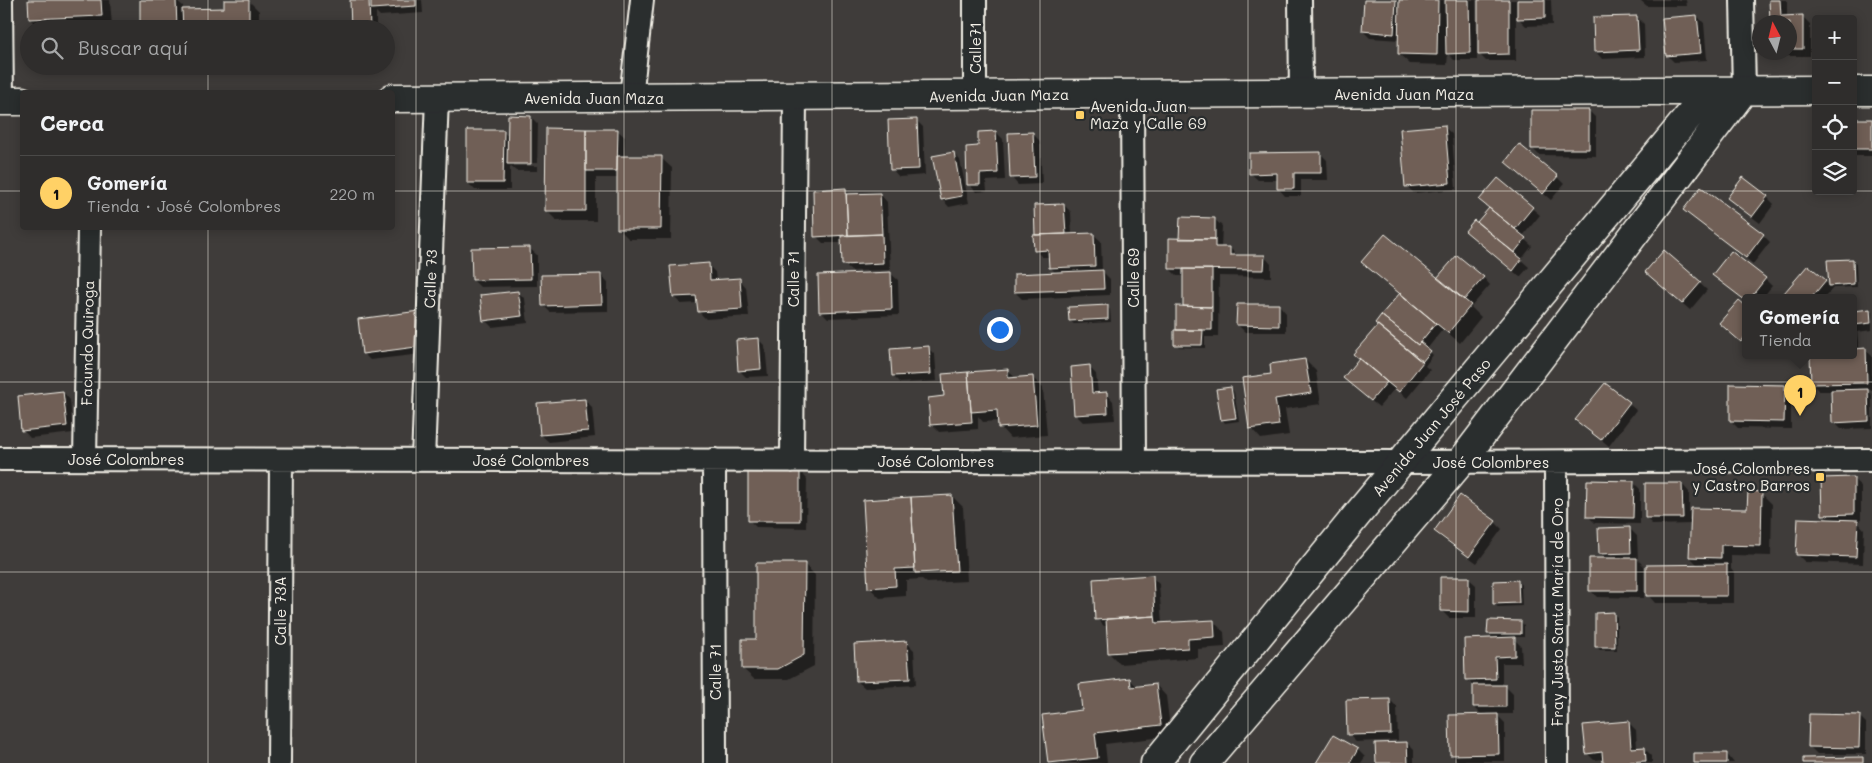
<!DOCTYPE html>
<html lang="es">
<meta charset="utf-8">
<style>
body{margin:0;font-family:Mali,sans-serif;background:#373534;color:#f1f3f6}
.controls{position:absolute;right:15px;top:15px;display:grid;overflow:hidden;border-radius:5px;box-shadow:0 2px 12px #0003}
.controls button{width:45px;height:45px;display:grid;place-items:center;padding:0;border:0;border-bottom:1px solid #4a4948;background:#2f2d2c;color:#f1f3f6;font:25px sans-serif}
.compass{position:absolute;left:1752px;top:15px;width:45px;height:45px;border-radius:50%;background:#2f2d2c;box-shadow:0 2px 12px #0003;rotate:353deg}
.you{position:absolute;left:999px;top:329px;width:18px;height:18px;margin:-12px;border:4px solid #fff;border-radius:50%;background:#1a73e8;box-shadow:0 0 0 8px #1a73e833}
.badge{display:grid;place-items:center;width:32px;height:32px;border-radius:50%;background:#ffd166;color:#111;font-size:16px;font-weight:700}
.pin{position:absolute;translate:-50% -41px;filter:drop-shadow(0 1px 2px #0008)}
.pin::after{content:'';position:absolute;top:26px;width:18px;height:15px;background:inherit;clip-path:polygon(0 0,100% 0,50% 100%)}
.popup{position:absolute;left:1742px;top:294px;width:115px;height:65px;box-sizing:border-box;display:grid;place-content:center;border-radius:5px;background:#2f2d2c;filter:drop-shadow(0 1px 4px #0005);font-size:16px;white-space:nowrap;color:#a7a8a9}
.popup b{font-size:19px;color:#f1f3f6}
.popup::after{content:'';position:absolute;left:50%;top:100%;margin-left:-10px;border:10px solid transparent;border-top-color:#2f2d2c}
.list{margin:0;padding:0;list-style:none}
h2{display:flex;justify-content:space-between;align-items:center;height:65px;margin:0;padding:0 20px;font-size:21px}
h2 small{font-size:16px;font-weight:400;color:#a7a8a9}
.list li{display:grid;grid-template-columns:32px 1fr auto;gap:15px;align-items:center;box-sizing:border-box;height:75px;padding:0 20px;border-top:1px solid #4a4948}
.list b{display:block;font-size:19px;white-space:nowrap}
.list p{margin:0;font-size:16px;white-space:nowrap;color:#a7a8a9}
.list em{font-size:16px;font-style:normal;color:#a7a8a9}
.icon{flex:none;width:28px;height:28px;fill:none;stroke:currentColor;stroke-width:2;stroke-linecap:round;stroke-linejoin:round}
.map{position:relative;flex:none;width:1872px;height:763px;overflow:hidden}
.search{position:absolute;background:#2f2d2c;box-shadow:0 2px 12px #0003;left:20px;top:20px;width:375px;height:55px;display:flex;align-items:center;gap:12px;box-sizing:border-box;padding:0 18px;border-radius:28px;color:#a7a8a9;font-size:19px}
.panel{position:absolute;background:#2f2d2c;box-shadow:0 2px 12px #0003;left:20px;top:90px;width:375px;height:140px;border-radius:5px}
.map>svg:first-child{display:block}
.shadow{fill:#0007;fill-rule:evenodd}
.building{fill:#6f5f57;stroke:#f4f1e8}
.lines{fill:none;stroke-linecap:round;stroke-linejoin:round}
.street-casing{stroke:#f4f1e8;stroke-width:26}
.secondary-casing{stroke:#f4f1e8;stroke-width:31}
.street{stroke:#2a2d2e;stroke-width:22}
.secondary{stroke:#2a2d2e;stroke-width:28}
.grid{fill:none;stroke:#f4f1e8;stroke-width:1;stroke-opacity:0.55}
.poi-dot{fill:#ffd166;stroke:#2a2d2e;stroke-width:2}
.labels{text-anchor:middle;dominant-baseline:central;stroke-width:4.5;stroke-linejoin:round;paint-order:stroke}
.street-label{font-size:15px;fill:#f4f1e8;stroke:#2a2d2e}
.poi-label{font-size:15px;fill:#f4f1e8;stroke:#2a2d2e;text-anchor:start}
</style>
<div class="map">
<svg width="1872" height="763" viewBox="0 0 1872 763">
<rect width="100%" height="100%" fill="#3f3c3a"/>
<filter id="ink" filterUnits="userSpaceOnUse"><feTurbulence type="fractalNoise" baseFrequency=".02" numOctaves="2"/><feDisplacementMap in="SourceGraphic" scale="10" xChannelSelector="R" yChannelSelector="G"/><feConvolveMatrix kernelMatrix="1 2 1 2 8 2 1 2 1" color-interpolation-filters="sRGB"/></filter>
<g filter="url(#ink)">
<path class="shadow" d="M29 0H110L112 26 40 29 30 19Z
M141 0H176L183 6V11L225 9 248 0 259 11V29H142Z
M351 0H422L423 13 380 16 376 12V29H352Z
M1366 0H1476L1477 60H1454L1448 54 1447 65 1410 64 1399 54 1400 40 1370 38 1363 31Z
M1479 0H1551L1552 25 1526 26 1516 16V61H1486L1478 53Z
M1640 0H1686L1687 6H1647Z
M1770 0H1787V17H1803L1810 24V56H1779L1775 52H1790V22H1771Z
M1697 16 1704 23 1707 60 1674 62 1667 55Z
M1637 17 1644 24 1645 57 1602 59 1595 51Z
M283 66H313V72L289 73Z
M1589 111 1596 118V156L1539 155 1532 148Z
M531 117 538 124 537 171H516L510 166V190H475L468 183 503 132 509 137ZM514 163H537V166H514Z
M916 120 923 127 925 175 899 177 892 169Z
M1853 120H1872V156H1853Z
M1444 127 1452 134 1456 189 1414 193 1406 186Z
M617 130 625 137 624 157 661 158 672 168 671 239H629L618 228 619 178H596V221H557L546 210Z
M996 132 1003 139 1005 180 986 181 987 191 976 192 969 184 980 148Z
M1033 134 1040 141 1042 184 1018 185 1011 177Z
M953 153 960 160 969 203 949 207 942 199Z
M1320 153 1327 160 1328 180H1301V196H1285L1278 188V180H1258L1250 173Z
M1506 162 1557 177 1564 184 1551 200Z
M1498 180 1540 215 1522 237 1532 246 1521 260 1529 267 1520 277 1466 231 1477 224 1490 209Z
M845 190 851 195 880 194 887 202 890 270 851 271 843 264V243H823L816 236Z
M1767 197 1774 204 1760 223 1736 205Z
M1064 205 1071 212 1072 235 1093 234 1101 241 1102 271 1110 279V295L1022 299 1015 292 1056 273 1050 267V257H1042L1035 250Z
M1685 210 1763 235 1770 242 1753 264Z
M1214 219 1222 226 1221 248H1230L1237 255 1264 256 1271 264V277L1219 276 1218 337H1205V348L1179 347 1176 344 1184 308 1185 276H1177L1170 269 1181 240Z
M529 248 537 255V286L480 287 473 280Z
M1665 252 1707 290 1690 310 1654 279Z
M1852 260 1856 263 1857 287 1833 288 1825 297H1790L1785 293 1808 267 1830 286 1829 262Z
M1363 262 1438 279 1483 277 1490 285 1471 307 1481 317 1460 343 1443 329 1427 349 1433 355 1425 366 1430 370 1407 398 1395 388 1379 407 1351 385 1360 359 1379 325 1400 294Z
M708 265 715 272 716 281 739 279 746 287 749 316 706 319 699 312 698 303 681 304 674 297Z
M890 273 898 280 899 315 828 318 821 311Z
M601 275 608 282V311L550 312 543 305Z
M1765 279 1772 286 1763 297H1746V301L1721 282Z
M518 292 525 299 528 323 492 327 485 320Z
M1739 301 1746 308V346L1727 330Z
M1279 305 1286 313V332H1245L1238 325Z
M1107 306 1110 310 1111 322 1074 324 1070 321Z
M1870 310 1872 312V330L1857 332 1859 350H1866L1872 356V390H1867L1872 395V428L1841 429 1834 422 1833 391H1819L1812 384V355H1854V312Z
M359 320 430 353 370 360 363 353Z
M758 339 765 346 768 376 746 377 739 370Z
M928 348 935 355 937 381 900 383 893 376Z
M1305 360 1316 371 1321 404 1285 409 1289 435 1261 439 1251 428 1273 375Z
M1089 367 1096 374 1098 394 1106 393 1113 401 1115 420 1083 422 1076 415Z
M1008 370 1016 379 1032 377 1043 388 1047 435 1010 438 1000 427 999 421 983 422 978 416V429L939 432 931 424 945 398Z
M1605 384 1636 410 1609 446 1577 420Z
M1784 386 1791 394V429L1738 428 1731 421Z
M1231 388 1234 392 1239 421 1225 423 1222 419Z
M63 392 70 400 73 433 30 438 23 430Z
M585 400 592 407 595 437 549 442 541 435Z
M800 471 807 479 806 528 756 527 749 520Z
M1853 479 1861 486V521H1857L1864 529 1863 564 1805 562 1798 555 1829 520 1823 514Z
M1633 482 1640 489V524L1595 523 1588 516Z
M1682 484 1689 492V520L1749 511 1761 493 1772 504 1771 556 1731 555V569L1734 573V603H1655L1648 595 1699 566 1690 557 1691 524 1653 525 1646 518Z
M952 496 963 507 967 581 927 583 922 579 906 580V596L880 598 869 587Z
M1495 522 1502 529 1477 563 1442 538 1435 531Z
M1630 529 1637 536 1638 560 1644 566V598L1597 597 1590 590 1606 559 1600 553Z
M804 564 815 575 814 666 789 679H754L743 669 757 640Z
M1152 577 1159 584 1162 624 1213 621 1224 632 1225 647 1198 649V658L1120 664 1109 653 1107 626H1104L1097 619Z
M1468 578 1476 585V618H1449L1442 611Z
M1518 581 1521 585 1522 606 1498 607 1494 604Z
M1614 614 1617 617V650H1600L1597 647Z
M1521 622 1524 625V637H1512L1521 646 1522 663H1502V687H1506L1513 694V714H1496L1505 723V761H1458L1451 754 1483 716 1474 707V687L1467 679 1494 639 1489 634Z
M907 643 914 650 916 685 865 688 857 681Z
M1129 679 1138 687 1156 685 1166 696 1171 736 1105 744 1107 763H1050L1044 716 1084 711Z
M1390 700 1397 707 1398 740 1356 742 1349 735Z
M1859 716 1866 723V754H1817L1809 746Z
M1629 723 1636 730 1637 749 1644 748 1652 756V763H1604V759L1594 760 1587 753Z
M1333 736 1358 750 1365 757 1361 763H1318Z
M1407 743 1414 750V763H1377Z
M1727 754 1734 763H1695Z"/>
<path class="building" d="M28 0H101L102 16 29 19Z
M140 0H176L177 29H140Z
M224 0H249V29H183L182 9 224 8Z
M350 0H369L370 29H351Z
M371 0H416V6L371 9Z
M1364 0H1396L1394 34 1362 31Z
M1399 0H1438L1437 55 1398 54Z
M1445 0H1469L1470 53 1446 54Z
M1478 0H1509V54L1478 55Z
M1517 0H1545V18L1517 19Z
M1769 0H1780L1781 16 1803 15V49H1790V22H1770Z
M1697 15 1701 53 1666 56 1662 18Z
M1637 16 1639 50 1594 52 1593 17Z
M1531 110H1589V149H1531Z
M508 115 531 116V164H507Z
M917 119 919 169 890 170 888 120Z
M1853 119H1872V149H1853Z
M1445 125 1450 183 1405 187 1400 129Z
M546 128 586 129V211H545Z
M586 129H618L617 171H586Z
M467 130H504L503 183H467Z
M996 131 998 173 980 174V185H967L966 147 978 146V132Z
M1033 132 1035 177 1010 178 1008 133Z
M1519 144 1558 176 1543 194 1505 162Z
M954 152 962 196 941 200 932 156Z
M1321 152V173H1294V189H1277V173L1249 174V153Z
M617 156H662L661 229H617Z
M1743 177 1768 196 1752 217 1727 198Z
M1498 178 1533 207 1515 229 1479 200Z
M1701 187 1764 234 1746 258 1683 210Z
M846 188 848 235 814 237 813 190Z
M880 193 882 234 848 235 846 194Z
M1064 204 1066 234 1035 235 1034 205Z
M1489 208 1526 238 1514 253 1477 222Z
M1180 217 1215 218V239H1179Z
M1474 220 1522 259 1513 271 1465 231Z
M1094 233 1095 266 1049 268 1048 250 1034 251 1033 235Z
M882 234 883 263 842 265 841 236Z
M1385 234 1471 305 1448 333 1361 262Z
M1169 238 1215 239V247H1230V255H1265L1264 270 1169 269Z
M530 247 531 279 472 280 471 248Z
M1664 250 1701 282 1682 304 1645 272Z
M1731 251 1766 278 1751 297H1746V301L1712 275Z
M1457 255 1484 277 1464 300 1437 278Z
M1853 259 1854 284 1829 286 1827 260Z
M709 263 710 280 740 278 742 309 698 312 696 296 673 297 670 266Z
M1808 265 1826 280 1812 297H1789L1784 293Z
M1183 269H1212V307L1183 306Z
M1103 270 1104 289 1014 292V274Z
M891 272 892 309 819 312 818 275Z
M601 274 602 304 542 306 541 275Z
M518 291 522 316 483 321 480 295Z
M1400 293 1436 323 1418 345 1381 315Z
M1739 300 1746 306V335L1741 342 1719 323Z
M1237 304H1279V326L1236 325Z
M1108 305V319L1069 321 1068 307Z
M1176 306 1212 307V330H1176Z
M1870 309 1871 323 1854 325V311Z
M419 311 424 346 362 354 358 319Z
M1381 315 1418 345 1420 342 1431 351 1422 362 1375 323Z
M1378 325 1423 362 1399 392 1353 354Z
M1174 330H1203L1202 345H1174Z
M759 338 761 369 738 371 736 340Z
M929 346 931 374 892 376 890 349Z
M1866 348 1867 383 1811 384 1810 355H1854V349Z
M1359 358 1387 382 1371 401 1343 378Z
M1305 359 1311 393 1275 399 1279 425 1249 429 1242 378 1271 374 1270 364Z
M1090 365 1092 393 1107 392 1108 413 1074 415 1071 367Z
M1008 369V378L1033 376 1037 425 998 428 997 410 971 412 968 372Z
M968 372 972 422 930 425 928 398 944 396 942 374Z
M1605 383 1630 402 1601 440 1575 420Z
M1730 384 1785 385 1784 422 1730 421Z
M1231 387 1236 418 1221 420 1216 389Z
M1868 389 1869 421 1832 423 1831 390Z
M63 391 67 426 21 431 18 396Z
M585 399 588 431 540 435 537 403Z
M748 470H800V521H748Z
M1854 477V514L1822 515 1821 478Z
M1587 480 1634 481 1633 518 1586 517Z
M1645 483H1682L1683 518H1645Z
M1748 491 1762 492 1761 546 1721 545V558L1689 557 1691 508 1747 509Z
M952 495 957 571 915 573 911 497Z
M1460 495 1496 521 1469 557 1434 531Z
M911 497 915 568 895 569 896 586 868 588 863 500Z
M1798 518 1858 520 1856 557 1796 555Z
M1630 527 1631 553 1599 554 1598 528Z
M1589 558H1637V591H1589Z
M756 563H805L804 655 778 669H742V639H756Z
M1727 564V596H1646V565Z
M1153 575 1155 616 1095 620 1093 579Z
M1440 577H1469V612L1440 611Z
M1518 580 1519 603 1493 604V581Z
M1614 612 1615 647H1595V613Z
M1155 616 1156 623 1214 620 1215 637 1188 639V648L1108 653 1106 619Z
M1488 620 1521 621V634H1487Z
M1515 637V656L1495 657 1496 679 1465 680 1464 639Z
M907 641 910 679 856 681 854 644Z
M1130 678 1131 687 1156 684 1161 725 1095 733 1098 758 1048 763 1042 715 1082 710 1079 684Z
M1473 685H1506V707H1473Z
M1390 699 1391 734 1347 735 1346 700Z
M1498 714 1499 754 1450 755 1449 715Z
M1809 714 1860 715 1859 748 1808 747Z
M1629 721 1631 748 1645 747 1646 761 1603 763 1602 752 1586 754 1583 725Z
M1333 735 1358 749 1350 763H1316Z
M1407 742 1408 763H1376L1375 743Z
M1694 753H1727V763H1694Z
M1863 757V763H1803V758Z"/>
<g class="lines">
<g class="street-casing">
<path id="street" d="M1 0 2 101
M975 0V96
M1300 0 1301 94
M1742 0 1744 90
M1132 94 1134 462
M631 97 642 0
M0 459 1402 462 1872 460
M85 459 89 228
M423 460 437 98
M714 460 715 763
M792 461 795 97
M1556 462 1557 763
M279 763 281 460"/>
</g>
<g class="secondary-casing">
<path id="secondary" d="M1853 91H1872
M392 98 1816 90
M0 101H22
M1155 763 1361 510 1709 92
M1204 763 1461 462 1744 90"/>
</g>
<use href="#street" class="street"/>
<use href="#secondary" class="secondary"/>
</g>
</g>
<path class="grid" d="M208 0V29M416 0V763M624 0V763M832 0V763M1040 0V763M1248 0V763M1456 0V763M1664 0V763M208 66V92M0 191H22M392 191H1816M1853 191H1872M208 228V763M0 382H1872M0 572H1872"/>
<g class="poi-dot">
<rect x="1075" y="110" width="10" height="10" rx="2.5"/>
<rect x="1815" y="472" width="10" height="10" rx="2.5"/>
</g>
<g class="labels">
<g class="street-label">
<text transform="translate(975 48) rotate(-90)">Calle71</text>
<text x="1404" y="94">Avenida Juan Maza</text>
<text transform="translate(999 95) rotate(-1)">Avenida Juan Maza</text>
<text x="594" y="98">Avenida Juan Maza</text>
<text transform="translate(1133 278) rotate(-90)">Calle 69</text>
<text transform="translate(430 279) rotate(-88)">Calle 73</text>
<text transform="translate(793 279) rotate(-90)">Calle 71</text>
<text transform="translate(87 343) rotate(-89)">Facundo Quiroga</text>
<text transform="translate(1431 427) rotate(-50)">Avenida Juan José Paso</text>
<text x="126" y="459">José Colombres</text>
<text x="531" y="460">José Colombres</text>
<text x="936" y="461">José Colombres</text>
<text x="1491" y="462">José Colombres</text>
<text transform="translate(280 611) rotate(-90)">Calle 73A</text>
<text transform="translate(1557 612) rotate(-90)">Fray Justo Santa María de Oro</text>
<text transform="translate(715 672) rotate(-90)">Calle 71</text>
</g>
<g class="poi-label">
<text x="1090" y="106">Avenida Juan<tspan x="1090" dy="17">Maza y Calle 69</tspan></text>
<text x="1810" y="468" text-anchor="end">José Colombres<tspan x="1810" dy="17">y Castro Barros</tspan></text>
</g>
</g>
</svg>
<div class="controls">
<button>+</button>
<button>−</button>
<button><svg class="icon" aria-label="locate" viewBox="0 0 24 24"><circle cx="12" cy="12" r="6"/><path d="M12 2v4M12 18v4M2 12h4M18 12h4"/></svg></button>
<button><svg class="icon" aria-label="layers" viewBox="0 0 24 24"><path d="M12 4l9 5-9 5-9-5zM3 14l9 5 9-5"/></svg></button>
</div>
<svg class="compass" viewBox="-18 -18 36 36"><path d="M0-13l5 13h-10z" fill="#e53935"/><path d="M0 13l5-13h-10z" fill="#a7a8a9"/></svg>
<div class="you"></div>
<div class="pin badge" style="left:1800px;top:416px">1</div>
<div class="popup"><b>Gomería</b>Tienda</div>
<div class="search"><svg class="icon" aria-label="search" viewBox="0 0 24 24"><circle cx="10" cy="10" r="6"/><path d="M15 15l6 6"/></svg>Buscar aquí</div>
<section class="panel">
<h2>Cerca<small></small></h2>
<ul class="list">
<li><span class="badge">1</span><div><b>Gomería</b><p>Tienda · José Colombres</p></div><em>220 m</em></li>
</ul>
</section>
</div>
